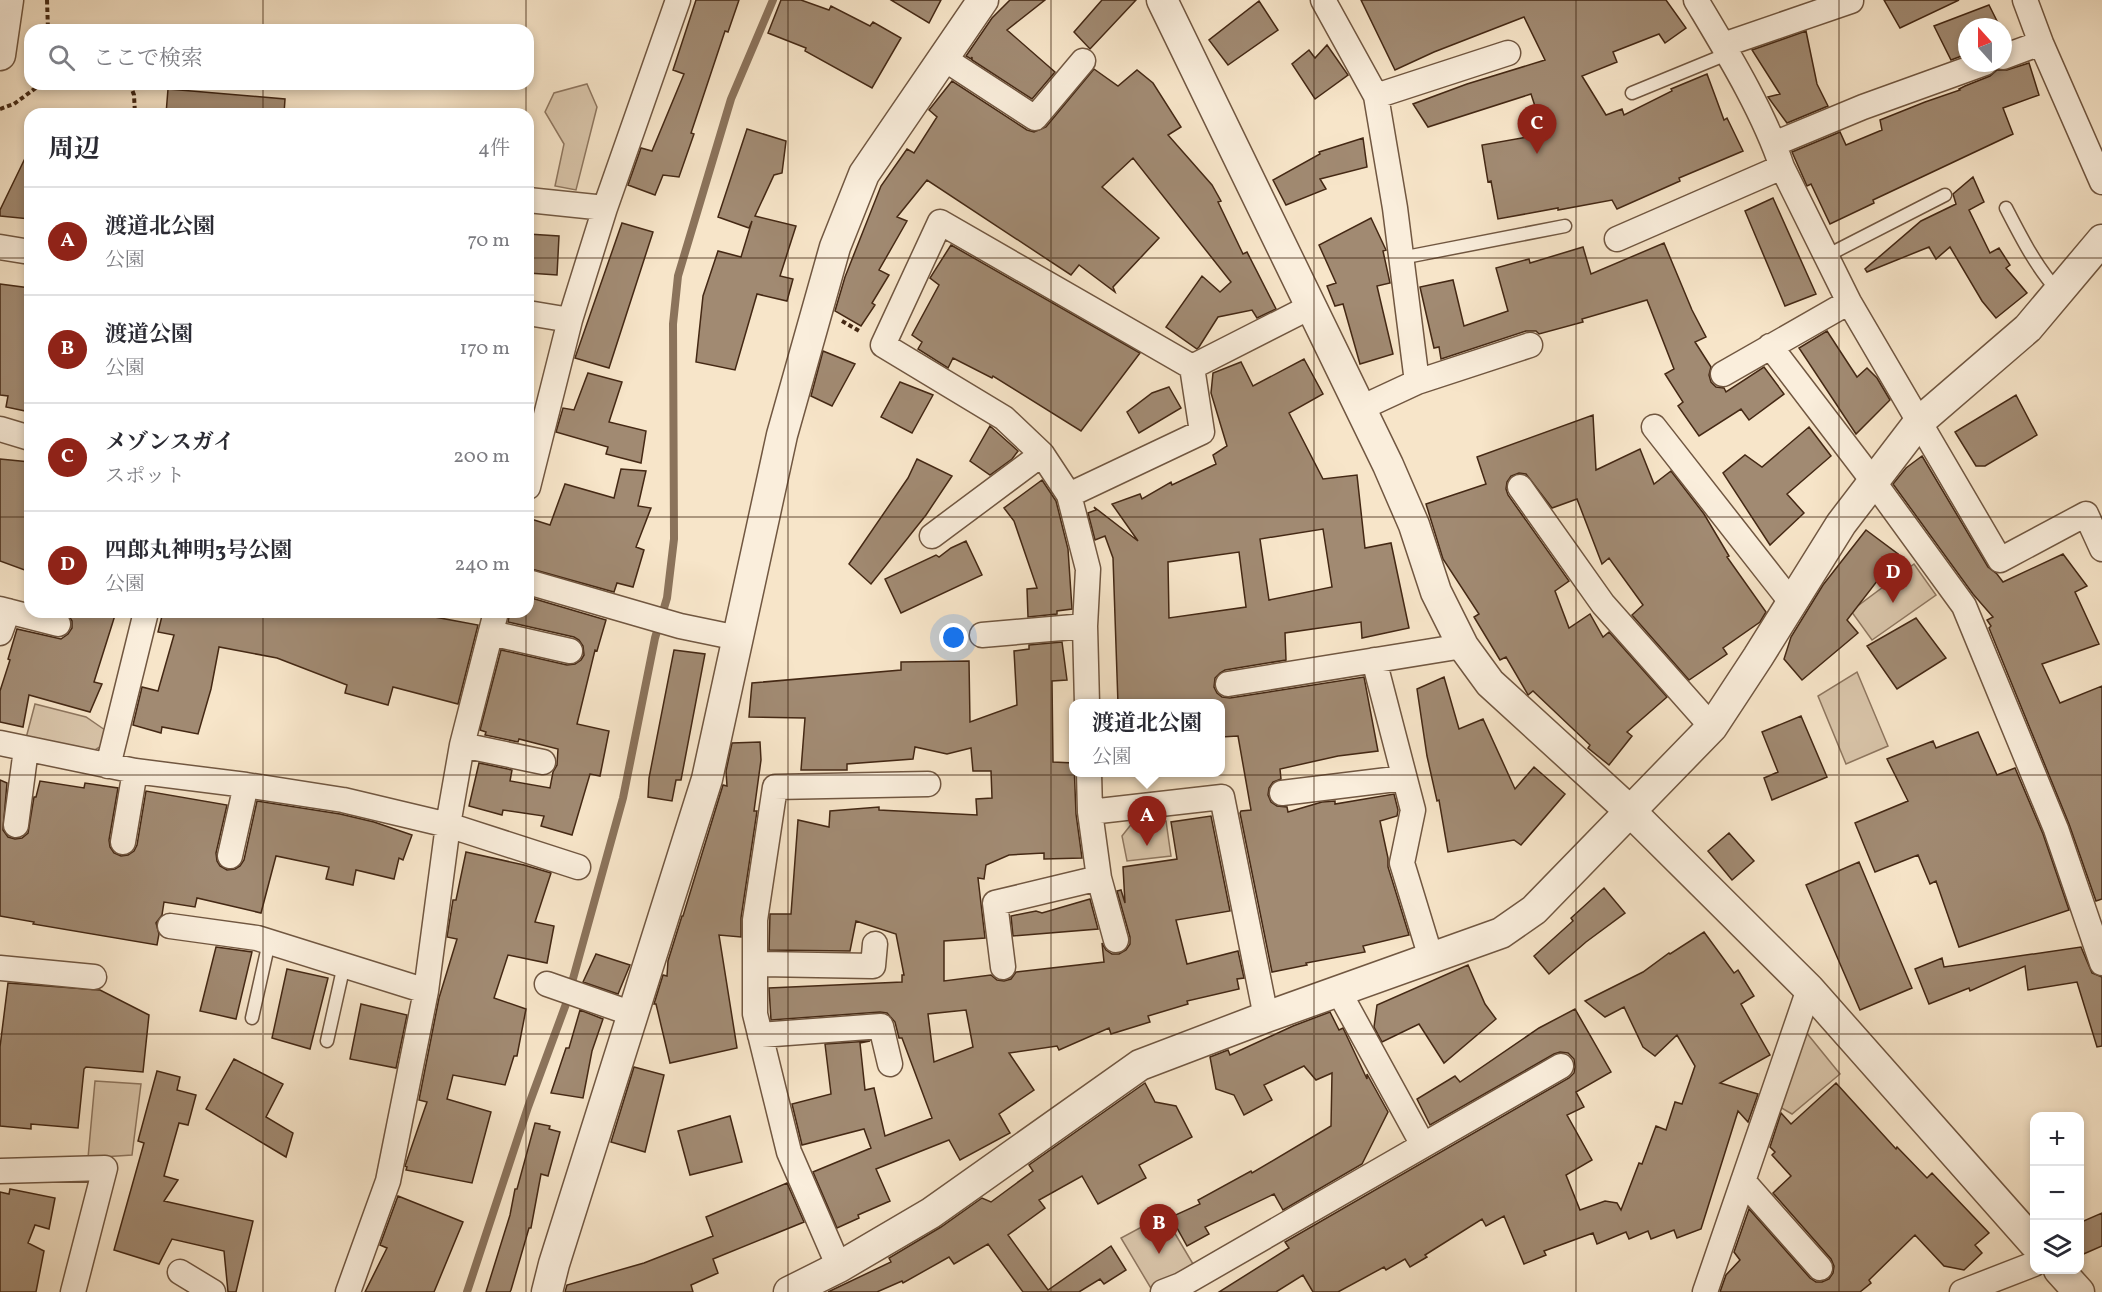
<!DOCTYPE html>
<html lang="ja">
<meta charset="utf-8">
<style>
body{margin:0;font-family:Vollkorn,"Noto Serif JP",serif;background:#f2f2f3;color:#2b2b33}
.controls{position:absolute;right:18px;bottom:18px;display:grid;overflow:hidden;border-radius:12px;box-shadow:0 3px 9px #0003}
.controls button{width:54px;height:54px;display:grid;place-items:center;padding:0;border:0;border-bottom:2px solid #e1e1e2;background:#fff;color:#2b2b33;font:30px sans-serif}
.compass{position:absolute;left:1958px;top:18px;width:54px;height:54px;border-radius:50%;background:#fff;box-shadow:0 3px 9px #0003;rotate:339deg}
.you{position:absolute;left:954px;top:638px;width:21px;height:21px;margin:-15px;border:4px solid #fff;border-radius:50%;background:#1a73e8;box-shadow:0 0 0 9px #1a73e833}
.badge{display:grid;place-items:center;width:39px;height:39px;border-radius:50%;background:#8f2418;color:#fff;font-size:20px;font-weight:700}
.pin{position:absolute;translate:-50% -50px;filter:drop-shadow(0 2px 3px #0008)}
.pin::after{content:'';position:absolute;top:32px;width:21px;height:18px;background:inherit;clip-path:polygon(0 0,100% 0,50% 100%)}
.popup{position:absolute;left:1069px;top:699px;width:156px;height:78px;box-sizing:border-box;display:grid;place-content:center;border-radius:12px;background:#fff;filter:drop-shadow(0 2px 4px #0005);font-size:20px;white-space:nowrap;color:#7c7c81}
.popup b{font-size:22px;color:#2b2b33}
.popup::after{content:'';position:absolute;left:50%;top:100%;margin-left:-12px;border:12px solid transparent;border-top-color:#fff}
.list{margin:0;padding:0;list-style:none}
h2{display:flex;justify-content:space-between;align-items:center;height:78px;margin:0;padding:0 24px;font-size:26px}
h2 small{font-size:20px;font-weight:400;color:#7c7c81}
.list li{display:grid;grid-template-columns:39px 1fr auto;gap:18px;align-items:center;box-sizing:border-box;height:108px;padding:0 24px;border-top:2px solid #e1e1e2}
.list b{display:block;font-size:22px;white-space:nowrap}
.list p{margin:0;font-size:20px;white-space:nowrap;color:#7c7c81}
.list em{font-size:20px;font-style:normal;color:#7c7c81}
.icon{flex:none;width:33px;height:33px;fill:none;stroke:currentColor;stroke-width:2;stroke-linecap:round;stroke-linejoin:round}
.map{position:relative;flex:none;width:2102px;height:1292px;overflow:hidden}
.search{position:absolute;background:#fff;box-shadow:0 3px 9px #0003;left:24px;top:24px;width:510px;height:66px;display:flex;align-items:center;gap:15px;box-sizing:border-box;padding:0 21px;border-radius:18px;color:#7c7c81;font-size:22px}
.panel{position:absolute;background:#fff;box-shadow:0 3px 9px #0003;left:24px;top:108px;width:510px;height:510px;border-radius:18px}
.map>svg:first-child{display:block}
.green{fill:#d9c5aa;stroke:#8e765f;stroke-width:1.5}
.lines{fill:none;stroke-linecap:round;stroke-linejoin:round}
.stream{stroke:#8b735b;stroke-width:8}
.building{fill:#a18a72;stroke:#442814;stroke-width:1.5;fill-rule:evenodd}
.service-casing{stroke:#715741;stroke-width:15}
.minor-casing{stroke:#715741;stroke-width:27}
.tertiary-casing{stroke:#715741;stroke-width:33}
.path{stroke:#442814;stroke-width:4;stroke-dasharray:4.5 3;stroke-linecap:butt}
.service{stroke:#faeedc;stroke-width:12}
.minor{stroke:#faeedc;stroke-width:24}
.tertiary{stroke:#faeedc;stroke-width:30}
.grid{fill:none;stroke:#442814;stroke-width:1.5;stroke-opacity:0.55}
</style>
<div class="map">
<svg width="2102" height="1292" viewBox="0 0 2102 1292">
<rect width="100%" height="100%" fill="#f7e5c9"/>
<filter id="stains"><feTurbulence type="fractalNoise" baseFrequency=".00333" numOctaves="4"/><feColorMatrix values="0 0 0 0 .2 0 0 0 0 .09 0 0 0 0 .02 0 0 0 .5 -.17"/></filter>
<radialGradient id="worn" r=".72"><stop offset=".6" stop-color="#630" stop-opacity="0"/><stop offset="1" stop-color="#630" stop-opacity=".3"/></radialGradient>
<path class="green" d="M587 84 597 107 576 190 555 186 564 144 545 112 554 93Z
M1914 564 1936 595 1872 640 1851 611Z
M1857 672 1888 746 1846 764 1818 696Z
M35 704 86 717 105 730 103 745 90 753 26 738Z
M1166 821 1171 856 1127 861 1122 836 1133 822Z
M1801 1026 1840 1074 1792 1114 1778 1106Z
M95 1081 141 1084 132 1155 88 1158Z
M1164 1215 1196 1269 1152 1290 1121 1238Z"/>
<g class="lines">
<path class="stream" d="M467 1292 528 1107 566 1004 623 798 655 638 667 598 674 539 673 324 678 276 731 99 773 0"/>
</g>
<path class="building" d="M696 0H739L728 32 725 31 691 133 694 134 679 177 663 175 655 195 628 185 641 148 652 151 684 74 673 70Z
M781 0H801L829 10 831 6 870 26 873 22 901 38 872 88 805 51 806 48 768 33Z
M891 0H941L929 23Z
M1010 0H1045L1007 30 1055 72 1032 99 972 60V57L971 59 966 56 992 18Z
M1102 0H1136L1090 49 1074 32Z
M1361 0H1666L1686 28 1665 43 1659 34 1613 52 1617 62 1582 76 1606 115 1622 109 1624 115 1672 91 1671 89 1707 74 1724 120 1727 118 1743 151 1679 178 1680 181 1617 209 1612 200 1558 210V208L1498 219 1491 181 1488 182 1482 145 1544 134 1531 94 1428 127 1413 104 1467 84 1545 60 1524 17 1434 52 1395 70Z
M1884 0H1959L1900 28Z
M1259 1 1278 30 1228 65 1209 40Z
M1989 5 2000 27H1967V54L1951 60 1934 26Z
M1806 31 1817 84 1828 106 1787 123 1768 97 1780 94 1752 50Z
M1327 45 1348 75 1315 99 1292 64 1309 50 1315 58Z
M2029 63 2039 95 2003 108 2013 134 1873 200 1874 203 1830 224 1811 184 1807 186 1792 152 1840 132 1846 145 1882 130 1880 120 1925 102 1960 90 1959 89 1965 86 1990 76 1997 70H2007Z
M1094 69 1118 86 1137 70 1153 83 1181 127 1168 135 1212 185 1221 201 1218 202 1243 254 1247 252 1276 309 1257 318 1252 310 1218 317 1199 347 1197 349 1166 327 1202 276 1220 292 1231 282 1133 158 1102 187 1159 238 1113 287 1115 292 1079 265 1071 275 927 180 897 217 907 221 879 270 889 275 872 303 875 305 861 326 835 311 845 277 881 186 907 149 914 153 937 117 929 110 952 81 1027 130 1034 132 1046 127Z
M168 89 285 99 284 114H166Z
M747 129 786 141 782 173 774 175 755 216 796 226 780 276 793 279 787 301 757 294 735 370 696 362 703 296 718 251 741 257 752 221 749 228 718 217Z
M1363 138 1367 167 1320 179 1326 189 1286 205 1273 180 1320 154 1319 152Z
M30 148V219L0 216V210Z
M1973 177 1984 202 1969 210 1990 253 1999 248 2010 265 2006 268 2027 293 1996 318 1982 301 1950 247 1936 259 1929 247 1867 272 1865 269 1921 221 1956 204 1953 194Z
M1773 198 1816 294 1785 306 1745 211Z
M1371 218 1386 250 1383 251 1390 283 1377 286 1393 354 1360 364 1343 304 1335 306 1327 286 1336 283 1319 245Z
M622 223 653 232 609 368 575 358Z
M528 234 559 236 557 275 528 273Z
M1664 243 1692 310 1706 337 1695 342 1711 367 1709 375 1711 382 1716 387 1724 388 1726 392 1764 367 1784 394 1749 420 1741 409 1699 436 1678 406 1683 402 1665 374 1674 369 1647 300 1582 319 1583 322 1539 334 1536 331H1526L1441 359 1439 347 1434 348 1420 287 1453 280 1464 326 1508 311 1496 268 1529 259 1530 263 1583 247 1591 274Z
M951 245 1140 353 1081 431 993 376 992 378 953 358 948 368 918 349 922 342 912 335 939 285 930 278Z
M0 284 30 288V412L6 407 8 396 0 395Z
M1827 331 1857 377 1867 368 1877 378 1890 400 1856 434 1799 348Z
M823 351 855 364 832 406 811 396Z
M1304 359 1323 394 1289 413 1323 479 1357 475 1365 548 1391 543 1409 628 1362 638 1361 622 1285 633 1286 660 1225 670 1220 673 1215 678 1214 687 1217 693 1222 697 1230 698 1364 677 1378 751 1338 756 1280 769 1281 779 1273 782 1269 788 1268 795 1271 802 1277 806 1287 807 1288 812 1322 802 1335 801V804L1394 794 1398 810 1397 816 1380 821 1388 858V867L1409 935 1363 946 1365 952 1306 963 1307 965 1272 972 1240 813 1241 811 1251 810 1238 736 1221 737V704H1118L1113 558 1105 536 1095 540 1088 513 1096 510 1094 507 1138 541 1112 504 1140 494 1142 499 1171 482 1172 485 1216 464 1213 455 1227 446 1211 393 1213 373 1241 362 1253 386ZM1323 529 1332 587 1269 600 1260 539ZM1239 552 1246 607 1169 618 1168 562Z
M588 373 622 382 609 422 646 431 641 463 606 454 608 447 556 432 563 408 574 410Z
M900 382 933 395 912 433 881 417Z
M1169 387 1181 408 1139 433 1127 412 1152 393Z
M2016 395 2037 435 1985 466H1976L1955 432Z
M1593 415 1596 470 1640 449 1654 484 1671 471 1704 514 1729 556 1727 557 1766 612 1760 622 1723 648 1727 654 1689 680 1632 615 1643 605 1609 558 1602 564 1577 499 1552 508 1526 474 1519 473 1511 476 1507 482 1506 489 1508 495 1569 581 1555 591 1569 628 1590 614 1603 637 1609 632 1667 697 1627 732 1632 736 1609 765 1588 748 1590 745 1533 691 1528 695 1527 693 1506 657 1500 660 1474 617 1479 614 1443 559 1426 504 1486 484 1477 457Z
M990 426 1018 451 1012 459 990 475 970 461Z
M1809 427 1831 456 1787 494 1804 513 1770 545 1723 473 1745 455 1762 467Z
M1922 456 1988 567 1997 574 2003 582 2063 554 2087 586 2075 592 2099 644 2042 664 2060 703 2102 686V899L2096 901 2069 824 1989 628 1991 626 1987 620 1993 617 1973 594 1893 484 1906 468Z
M0 459 30 462V572L0 561Z
M917 459 952 476 926 515 871 584 849 564 908 478Z
M621 469 646 471 638 506 651 508 636 547 644 550 633 587 617 583 614 592 528 568V518L550 525 565 484 614 498Z
M1042 480 1056 501 1068 549 1072 609 1057 611V614L1028 617 1027 589 1037 588 1014 521 1004 508Z
M1866 530 1898 554 1847 620 1858 633 1802 680 1784 659 1791 637 1823 585Z
M966 541 982 575 901 613 885 579 936 555 939 557 951 548Z
M528 597 606 620 597 651 595 650 577 724 609 731 600 776 590 774 572 835 541 826 544 816 503 810 502 815 469 806 479 763 512 770 510 781 550 788 553 772 557 765 558 749 519 739 518 742 485 735 486 732 480 730 501 650 567 665 575 664 581 660 584 655 583 646 579 640 574 637 508 622 510 612H528Z
M71 612H116L94 682 102 684 90 712 29 695 23 727 0 722V691L10 660 8 659 17 629 61 639 68 634 72 628V621L69 616Z
M163 612H409L429 617V616L478 625 458 704 393 687 388 705 345 693 347 685 277 658 219 647 211 689 198 734 162 727 161 733 133 725 142 687 158 691 174 635 158 632Z
M1916 618 1946 658 1897 689 1867 646Z
M1062 642 1067 680 1052 681 1053 762 1074 763 1076 814 1082 858 1044 859V853L1009 855 986 865 984 879 978 878 985 938 944 941V981L991 975 997 980 1004 981 1011 979 1016 972 1104 962 1102 943 1106 950 1112 954H1119L1126 950 1130 944V937L1117 891 1121 890 1125 903 1123 867 1177 859 1171 822 1211 816 1230 911 1176 920 1187 964 1238 951 1244 978 1237 979 1239 989 1187 1001 1188 1004 1148 1016 1150 1022 1111 1034 1109 1028 1059 1050 1057 1046 1009 1053 1034 1090 999 1114 1010 1133 960 1160 949 1140 876 1169 890 1201 858 1215 859 1218 837 1228 813 1172 871 1148 864 1129 802 1145 792 1104 831 1094 825 1044 870 1041 860 1043 865 1090 874 1088 885 1136 932 1118 902 1038H899L895 1022 887 1013 880 1012 771 1020 769 988 902 982V975H904L896 934 856 921 850 951 769 950 770 914H791L798 820 829 827 830 811 879 807V810L977 815 976 799 992 798 991 771H973L971 748 947 754 915 747 913 759 847 764V770H801L805 718 749 717 752 683 901 670V662L969 661 970 722 1017 705 1014 651 1029 649V645ZM966 1010 973 1047 934 1062 928 1014Z
M674 650 705 654 681 780H676L672 801 648 797 649 778Z
M1444 677 1459 729 1483 719 1515 789 1534 767 1565 794 1521 845 1514 840 1448 852 1439 800 1437 801 1427 756 1417 689Z
M1801 716 1827 777 1772 800 1764 778 1778 772 1762 732Z
M1978 732 1997 775 2015 768 2043 834 2069 910 1959 947 1936 881 1930 884 1918 855 1875 872 1855 823 1908 801 1887 759 1933 741 1936 748Z
M760 742 761 760 754 811H757L741 918V937L719 935 737 1048 670 1063 656 1004H654L663 975 667 976 668 961 682 916H683L723 785 727 786 726 771 732 743Z
M0 780 7 783 3 830 8 837 15 839 22 838 28 833 34 797H36L40 781 84 788 85 783 118 788 109 840 110 847 114 853 121 856 128 855 134 851 137 845 146 791 227 805 216 853 217 861 220 866 227 870 235 869 240 866 244 860 257 801 340 814 374 822 412 835 403 860 399 858 394 879 356 870 353 885 326 879 329 867 276 856 261 913 197 898 195 907 164 902 162 915 156 923 159 934 157 945 33 924 34 922 0 916Z
M1729 833 1754 861 1732 880 1708 851Z
M466 852 524 865 551 873 535 922 554 926 547 963 508 955 494 998 526 1009 517 1056H514L505 1085 453 1075 447 1099 491 1112 472 1183 406 1170 407 1167 405 1166 427 1102 419 1100 439 998 457 939 447 937 453 900H456Z
M1859 862 1912 988 1860 1010 1806 885Z
M1604 888 1625 913 1586 942 1549 974 1534 956 1573 921 1571 918Z
M1090 899 1098 929 1013 936 1011 916 1036 911 1042 913Z
M1704 932 1734 973 1738 970 1754 996 1741 1004 1770 1055 1720 1083 1758 1094 1748 1122 1738 1111 1701 1229 1677 1238 1674 1230 1651 1239 1648 1231 1629 1239 1626 1232 1597 1244 1593 1233 1544 1251 1546 1255 1524 1264 1504 1216 1486 1226 1482 1219 1425 1255 1427 1257 1410 1267 1405 1259 1386 1270 1384 1267 1338 1292H1313L1303 1275 1276 1292H1219L1289 1248 1285 1242 1569 1078 1574 1073 1575 1067 1574 1059 1568 1053 1560 1052 1554 1054 1430 1125 1417 1099 1455 1076 1460 1082 1539 1028 1575 1009 1611 1072 1576 1092 1584 1107 1567 1115 1592 1160 1566 1175 1580 1210 1605 1201 1617 1203 1621 1210 1639 1163 1642 1164 1656 1126 1666 1130 1675 1102 1682 1104 1695 1066 1677 1035 1655 1056 1643 1047 1624 1007 1605 1017 1585 1001 1643 972 1669 953 1670 954Z
M216 947 252 952 236 1019 200 1011Z
M2081 947 2092 973 2102 977V1046L2097 1047 2077 982 2028 990 2025 966 1970 991 1969 988 1929 1004 1915 969 1942 958 1944 967Z
M596 954 630 965 618 994 583 982Z
M1468 965 1485 1004 1496 1019 1444 1063 1419 1024 1382 1042 1374 1027 1377 1005Z
M287 969 328 978 310 1049 272 1038Z
M8 983 100 990 149 1015 143 1072 86 1067 84 1069 78 1128 31 1124V1129L0 1126V1047Z
M361 1004 407 1015 396 1068 350 1059Z
M580 1010 603 1019 592 1051 583 1098 551 1093 566 1048H569Z
M1330 1012 1339 1030 1343 1028 1367 1079V1074L1388 1112 1362 1164 1283 1210 1274 1194 1205 1227 1209 1234 1187 1246 1171 1217 1200 1204 1198 1200 1251 1171 1252 1173 1331 1126 1332 1073 1316 1080 1304 1066 1264 1085 1272 1100 1244 1115 1234 1095 1216 1089 1210 1057 1228 1050 1230 1055 1293 1026Z
M234 1059 283 1084 266 1117 293 1133 286 1157 206 1109Z
M634 1067 664 1075 645 1152 611 1142Z
M157 1071 180 1077 177 1090 196 1095 188 1125 179 1123 164 1176 178 1180 164 1201 253 1221 236 1292H228L224 1251 172 1239 159 1264 114 1250 144 1143 138 1141Z
M1145 1083 1155 1102 1176 1106 1192 1137 1139 1165 1146 1178 1098 1204 1082 1176 1039 1200 1045 1208 1008 1235 1048 1290 1111 1246 1126 1270 1104 1284 1100 1279 1079 1292H1023L988 1244 954 1264 949 1257 903 1283 902 1281 877 1292H828L891 1262 889 1258 941 1227 982 1198 991 1202 1033 1171 1029 1165Z
M1836 1083 1896 1149 1897 1147 1927 1178 1932 1173 1989 1233 1975 1245 1982 1253 1964 1270 1944 1266 1915 1235 1869 1280 1871 1283 1860 1292H1720L1726 1275 1740 1260 1734 1252 1749 1209 1810 1278 1816 1282H1822L1829 1279 1833 1273 1834 1266 1831 1259 1773 1193 1791 1176 1772 1155 1775 1152 1770 1147 1781 1113 1791 1124Z
M730 1116 742 1162 690 1175 678 1131Z
M535 1123 550 1126 549 1129 560 1132 548 1176 541 1174 531 1228H529L511 1290 510 1292H486L510 1215 515 1189H517Z
M787 1183 804 1222 713 1259 718 1273 691 1285 693 1292H565L567 1285 644 1263 713 1236 706 1217Z
M10 1189 55 1198 49 1229 35 1225 28 1243 44 1251 36 1292H0V1192L9 1194Z
M398 1196 463 1222 434 1292H365L387 1248 380 1245Z
M2102 1213V1246L2079 1256V1223Z"/>
<g class="lines">
<g class="service-casing">
<path id="service" d="M1632 93 1727 54
M2006 208C2021 237 2036 267 2058 291
M1826 256 1945 195
M1401 258 1565 226
M252 1018 269 942
M327 1041 344 965"/>
</g>
<g class="minor-casing">
<path id="minor" d="M1323 0 1376 96 1395 208 1417 382 1361 408
M1696 0C1727 52 1763 110 1782 167L1849 302 2000 560 2086 514 2102 549
M2025 0 2041 43 2102 182
M1723 45 1851 1
M2003 57 2041 43
M943 58 1035 118 1083 61
M1376 96 1508 53
M1774 144 1863 107 1985 63
M528 200 605 208
M1617 239 1782 167
M0 247 30 252
M528 313 570 320
M1770 346 1873 481 1964 606 2056 829 2102 963
M1192 367 940 222 883 345 1004 418 1042 454 1069 495 1202 432 1192 367 1312 306
M1723 374 1849 302
M1417 382 1530 345
M1654 427 1792 603
M0 429 30 438
M528 487 570 320 605 208 678 0
M1520 487 1603 604 1712 727
M932 536 1042 454
M528 582 680 626 738 638
M0 609 58 624
M1085 626 1087 704
M0 633 8 611
M491 633 570 651
M982 635 1085 626 1088 569 1069 495
M1374 660 1413 810 1402 863 1431 958
M1228 684 1463 646
M0 743 135 771 246 785 343 800 448 825 578 867
M462 745 543 762
M108 766 146 612
M1282 793 1404 778
M1090 812 1222 797 1266 1017
M16 825 26 749
M123 842 135 771
M230 856 246 785
M1099 878 1116 940
M170 926 257 938 426 991
M755 964 873 966 875 944
M1003 967 995 903 1099 878 1090 812 1089 772
M0 968 94 977
M547 984 633 1014
M1339 992 1423 1145
M760 1035 881 1026 890 1064
M0 1171 105 1168 73 1292
M1743 1181 1820 1268
M839 1267 789 1152 755 1014V920L775 787 928 784
M180 1272 213 1292
M348 1292 388 1181 426 991 448 825 462 745 496 612
M1163 1292 1181 1285 1561 1066
M1705 1292 1809 989
M1962 1292 2034 1264"/>
</g>
<g class="tertiary-casing">
<path id="tertiary" d="M1162 0 1388 465 1414 525 1436 592 1463 646 1490 683 1631 812 1809 989 2034 1243
M0 55 8 0
M2059 1270 2079 1292
M547 1292 554 1264 707 779 782 435 835 247 864 174 983 0
M789 1292 839 1267 931 1213 1140 1065 1266 1017 1501 933 1534 910 1712 727 1758 657 1841 524 1919 422 2028 328 2102 240"/>
</g>
<path class="path" d="M47 0 48 30
M130 84 134 95 135 114
M0 109 14 104 41 84
M842 321 861 332"/>
<use href="#service" class="service"/>
<use href="#minor" class="minor"/>
<use href="#tertiary" class="tertiary"/>
</g>
<path class="grid" d="M263 0V30M526 0V30M788 0V1292M1051 0V1292M1314 0V1292M1576 0V1292M1839 0V1292M263 84V114M526 84V114M0 258H30M528 258H2102M0 517H30M528 517H2102M263 612V1292M526 612V1292M0 775H2102M0 1034H2102"/>
<rect width="100%" height="100%" filter="url(#stains)"/>
<rect width="100%" height="100%" fill="url(#worn)"/>
</svg>
<div class="controls">
<button>+</button>
<button>−</button>
<button><svg class="icon" aria-label="layers" viewBox="0 0 24 24"><path d="M12 4l9 5-9 5-9-5zM3 14l9 5 9-5"/></svg></button>
</div>
<svg class="compass" viewBox="-18 -18 36 36"><path d="M0-13l5 13h-10z" fill="#e53935"/><path d="M0 13l5-13h-10z" fill="#7c7c81"/></svg>
<div class="you"></div>
<div class="pin badge" style="left:1147px;top:846px">A</div>
<div class="popup"><b>渡道北公園</b>公園</div>
<div class="pin badge" style="left:1159px;top:1254px">B</div>
<div class="pin badge" style="left:1537px;top:154px">C</div>
<div class="pin badge" style="left:1893px;top:603px">D</div>
<div class="search"><svg class="icon" aria-label="search" viewBox="0 0 24 24"><circle cx="10" cy="10" r="6"/><path d="M15 15l6 6"/></svg>ここで検索</div>
<section class="panel">
<h2>周辺<small>4件</small></h2>
<ul class="list">
<li><span class="badge">A</span><div><b>渡道北公園</b><p>公園</p></div><em>70 m</em></li>
<li><span class="badge">B</span><div><b>渡道公園</b><p>公園</p></div><em>170 m</em></li>
<li><span class="badge">C</span><div><b>メゾンスガイ</b><p>スポット</p></div><em>200 m</em></li>
<li><span class="badge">D</span><div><b>四郎丸神明3号公園</b><p>公園</p></div><em>240 m</em></li>
</ul>
</section>
</div>
